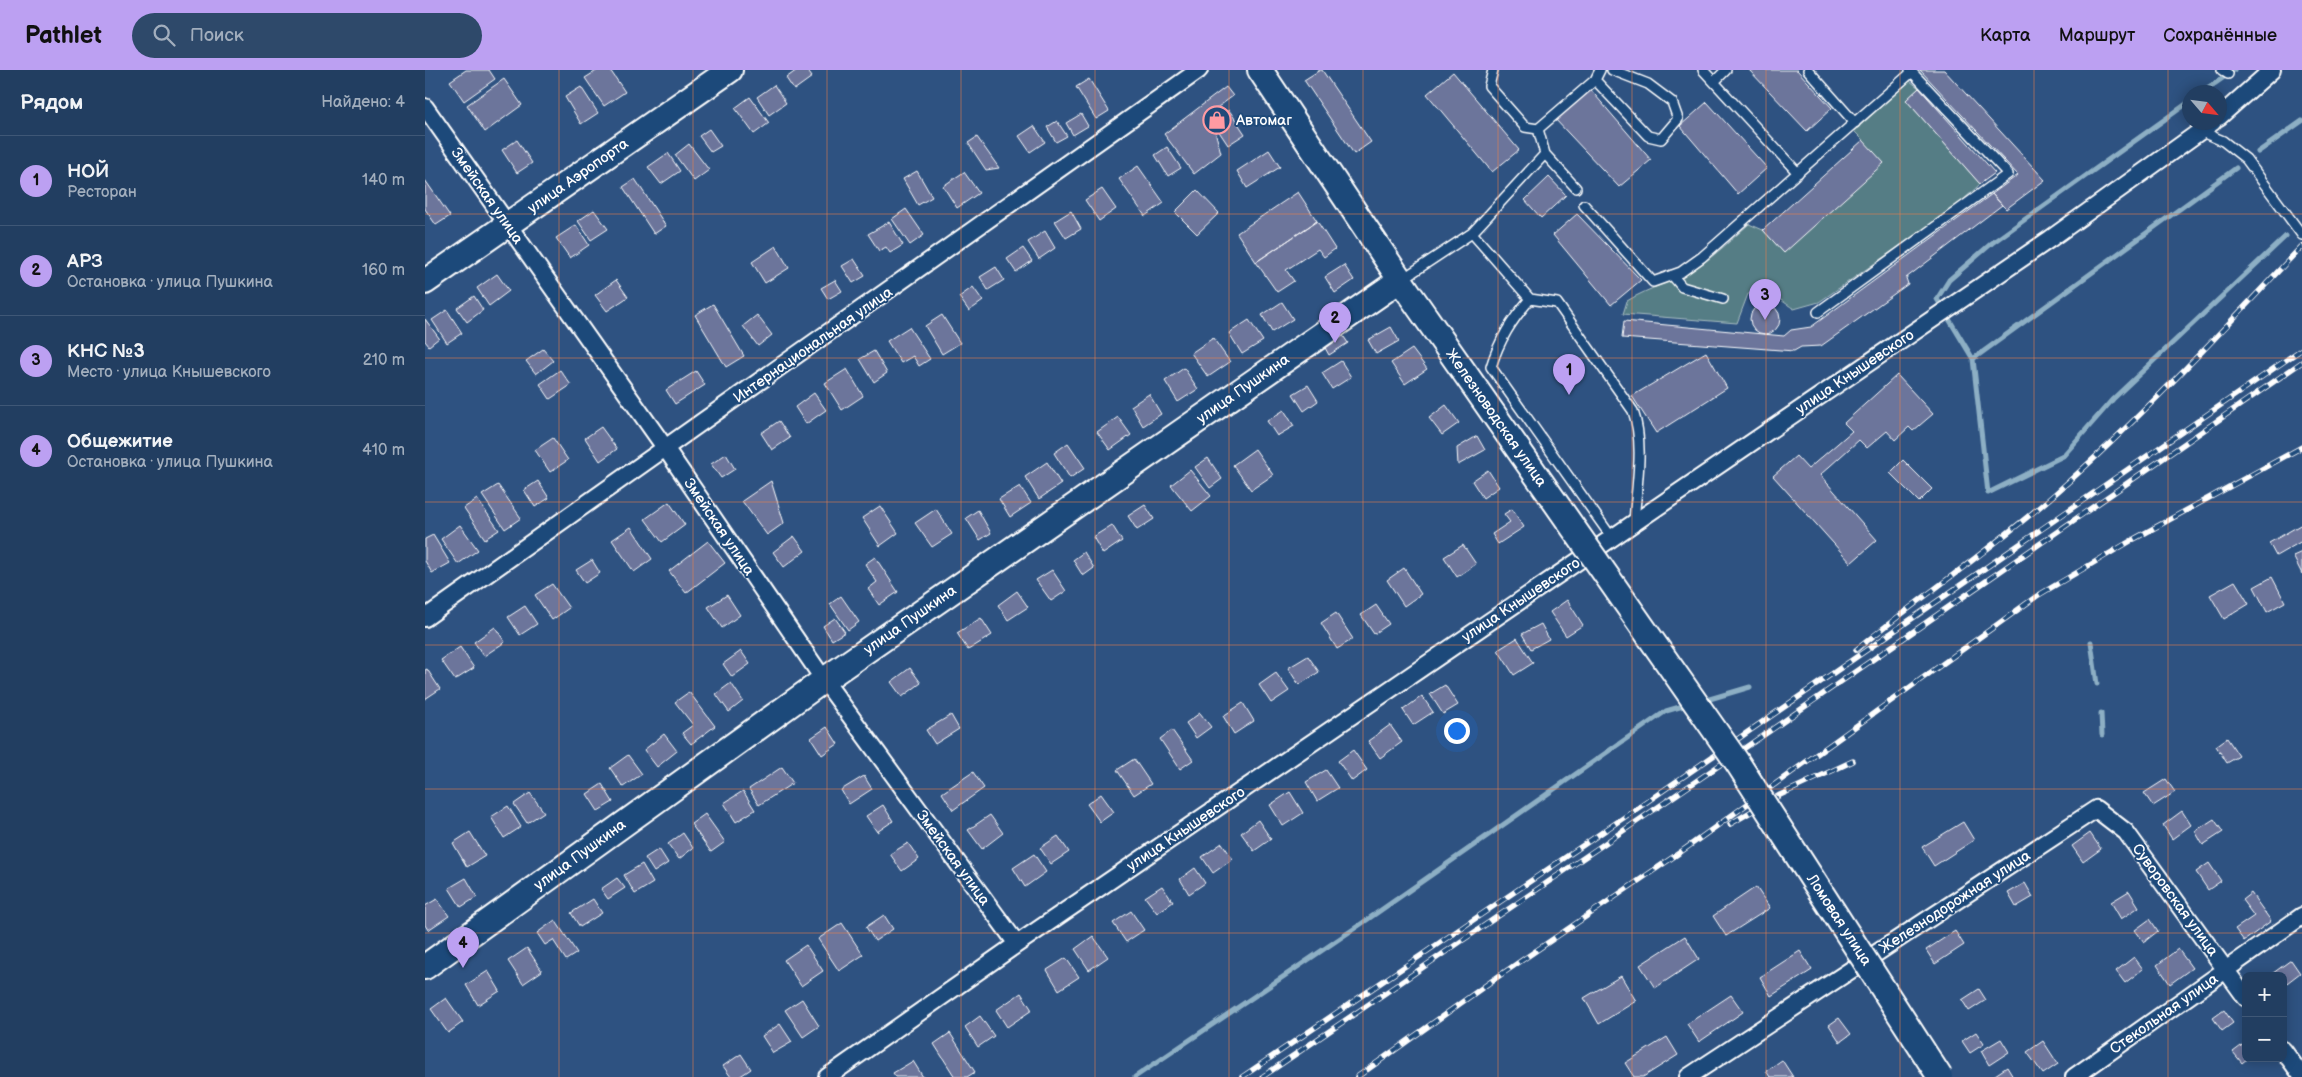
<!DOCTYPE html>
<html lang="ru">
<meta charset="utf-8">
<style>
body{margin:0;font-family:"Balsamiq Sans",sans-serif;background:#2e496a;color:#f1f3f6}
.controls{position:absolute;right:15px;bottom:15px;display:grid;overflow:hidden;border-radius:8px;box-shadow:0 2px 12px #0003}
.controls button{width:45px;height:45px;display:grid;place-items:center;padding:0;border:0;border-bottom:1px solid #3f5776;background:#223e61;color:#f1f3f6;font:25px sans-serif}
.compass{position:absolute;left:1757px;top:15px;width:45px;height:45px;border-radius:50%;background:#223e61;box-shadow:0 2px 12px #0003;rotate:118deg}
.you{position:absolute;left:1031px;top:660px;width:18px;height:18px;margin:-12px;border:4px solid #fff;border-radius:50%;background:#1a73e8;box-shadow:0 0 0 8px #1a73e833}
.badge{display:grid;place-items:center;width:32px;height:32px;border-radius:50%;background:#bca0f2;color:#111;font-size:16px;font-weight:700}
.pin{position:absolute;translate:-50% -41px;filter:drop-shadow(0 1px 2px #0008)}
.pin::after{content:'';position:absolute;top:26px;width:18px;height:15px;background:inherit;clip-path:polygon(0 0,100% 0,50% 100%)}
.list{margin:0;padding:0;list-style:none}
h2{display:flex;justify-content:space-between;align-items:center;height:65px;margin:0;padding:0 20px;font-size:21px}
h2 small{font-size:16px;font-weight:400;color:#a2aebd}
.list li{display:grid;grid-template-columns:32px 1fr auto;gap:15px;align-items:center;box-sizing:border-box;height:90px;padding:0 20px;border-top:1px solid #3f5776}
.list b{display:block;font-size:19px;white-space:nowrap}
.list p{margin:0;font-size:16px;white-space:nowrap;color:#a2aebd}
.list em{font-size:16px;font-style:normal;color:#a2aebd}
.icon{flex:none;width:28px;height:28px;fill:none;stroke:currentColor;stroke-width:2;stroke-linecap:round;stroke-linejoin:round}
.map{position:relative;flex:none;width:1877px;height:1007px;overflow:hidden}
header{display:flex;align-items:center;gap:30px;box-sizing:border-box;height:70px;padding:0 25px;background:#bca0f2;color:#111}
header strong{font-size:24px}
nav{display:flex;gap:28px;margin-inline-start:auto;font-size:18px}
.search{width:350px;height:45px;background:#2e496a;display:flex;align-items:center;gap:12px;box-sizing:border-box;padding:0 18px;border-radius:28px;color:#a2aebd;font-size:19px}
main{display:flex}
aside{flex:1;background:#223e61}
.map>svg:first-child{display:block}
.green{fill:#547d85;stroke:#aabec2}
.lines{fill:none;stroke-linecap:round;stroke-linejoin:round}
.stream{stroke:#8dafc4;stroke-width:5}
.building{fill:#6c749b;stroke:#fff}
.lane-casing{stroke:#fff;stroke-width:12}
.street-casing{stroke:#fff;stroke-width:20}
.secondary-casing{stroke:#fff;stroke-width:28}
.lane{stroke:#1f4a7a;stroke-width:9}
.street{stroke:#1f4a7a;stroke-width:16}
.secondary{stroke:#1f4a7a;stroke-width:24}
.rail-casing{stroke:#fff;stroke-width:5.5}
.rail{stroke:#1f4a7a;stroke-width:4;stroke-dasharray:11;stroke-linecap:butt}
.secondary-bridge-casing{stroke:#fff;stroke-width:28;stroke-linecap:butt}
.secondary-bridge{stroke:#1f4a7a;stroke-width:24}
.grid{fill:none;stroke:#ee8249;stroke-width:1;stroke-opacity:0.55}
.labels{text-anchor:middle;dominant-baseline:central;stroke-width:4;stroke-linejoin:round;paint-order:stroke}
.poi-label{font-size:15px;fill:#fff;stroke:#1f4a7a;text-anchor:start}
.street-label{font-size:15px;fill:#fff;stroke:#1f4a7a}
</style>
<header>
<strong>Pathlet</strong>
<div class="search"><svg class="icon" aria-label="search" viewBox="0 0 24 24"><circle cx="10" cy="10" r="6"/><path d="M15 15l6 6"/></svg>Поиск</div>
<nav><a>Карта</a><a>Маршрут</a><a>Сохранённые</a></nav>
</header>
<main>
<aside>
<h2>Рядом<small>Найдено: 4</small></h2>
<ul class="list">
<li><span class="badge">1</span><div><b>НОЙ</b><p>Ресторан</p></div><em>140 m</em></li>
<li><span class="badge">2</span><div><b>АРЗ</b><p>Остановка · улица Пушкина</p></div><em>160 m</em></li>
<li><span class="badge">3</span><div><b>КНС №3</b><p>Место · улица Кнышевского</p></div><em>210 m</em></li>
<li><span class="badge">4</span><div><b>Общежитие</b><p>Остановка · улица Пушкина</p></div><em>410 m</em></li>
</ul>
</aside>
<div class="map">
<svg width="1877" height="1007" viewBox="0 0 1877 1007">
<rect width="100%" height="100%" fill="#2e5281"/>
<filter id="ink" filterUnits="userSpaceOnUse"><feTurbulence type="fractalNoise" baseFrequency=".02" numOctaves="2"/><feDisplacementMap in="SourceGraphic" scale="10" xChannelSelector="R" yChannelSelector="G"/><feConvolveMatrix kernelMatrix="1 2 1 2 8 2 1 2 1" color-interpolation-filters="sRGB"/></filter>
<g filter="url(#ink)">
<path class="green" d="M1485 11 1494 18 1481 30 1555 114 1532 136 1394 232 1369 239C1350 226 1347 222 1323 224L1312 253 1198 244 1202 231C1225 217 1251 211 1274 196 1292 184 1308 168 1324 154L1338 160 1359 183 1438 70 1429 61Z"/>
<g class="lines">
<path class="stream" d="M1778 22 1809 0
M1764 32 1567 173 1524 210 1512 229 1548 289 1563 423 1638 386 1688 329 1861 166
M1833 82 1877 51
M1548 289 1811 98
M1666 572 1672 614
M1278 631 1325 617
M1676 643 1677 665
M710 1007 936 854 1241 641 1265 634"/>
</g>
<path class="building" d="M41 0H64L70 9 39 31 25 11Z
M173 0H185L200 22 179 36 160 8Z
M372 0H382L387 7 369 20 361 8Z
M895 0H897L946 72 929 84 879 10Z
M1324 0H1372L1407 38 1382 61Z
M1495 0H1519L1620 110 1581 139 1577 135 1567 124 1593 105Z
M1028 2 1094 80 1067 102 1002 24Z
M79 9 97 35 60 62 42 35Z
M664 9 684 41 671 49 651 17Z
M349 15 361 33 344 45 332 27Z
M156 17 173 43 156 54 140 27Z
M801 17 808 26 785 43 796 83 769 104 739 64Z
M1164 18 1226 90 1194 117 1128 47Z
M1494 18 1570 103 1555 114 1481 30Z
M325 27 344 53 329 64 310 38Z
M1282 32 1342 98 1313 124 1255 56Z
M804 40 820 64 803 75 787 51Z
M656 44 663 56 648 65 641 53Z
M632 51 642 66 631 72 622 57Z
M609 56 620 72 605 82 594 66Z
M284 59 296 76 286 82 274 66Z
M552 67 574 98 561 100 543 73Z
M92 70 107 93 92 103 77 80Z
M1438 70 1459 93 1359 183 1338 160Z
M264 74 284 100 269 111 250 85Z
M742 77 756 98 743 106 730 85Z
M844 80 855 97 822 118 812 101Z
M243 83 255 101 236 114 223 97Z
M713 96 739 133 720 146 694 109Z
M492 101 507 127 493 135 478 109Z
M539 102 554 123 532 138 518 116Z
M1124 107 1141 125 1116 148 1100 130Z
M210 109 241 156 229 164 198 117Z
M0 110 25 146 11 155 0 139Z
M677 119 691 139 674 151 660 130Z
M772 120 794 143 772 164 750 142Z
M873 122 892 151 831 192 812 163Z
M1567 124 1577 135 1481 208 1483 214 1396 276 1376 277 1369 281 1197 268 1199 251 1359 266 1366 260 1386 257Z
M481 139 499 165 485 175 467 149Z
M169 140 183 159 166 170 153 151Z
M646 141 656 159 641 168 630 151Z
M1152 144 1216 210 1186 235 1128 165Z
M892 151 910 179 899 187 893 179 861 200 869 211 852 222 831 192Z
M464 152 478 175 465 183 461 177 454 181 443 164Z
M151 155 164 175 145 188 131 168Z
M620 161 630 178 614 189 603 172Z
M351 176 364 198 340 213 327 192Z
M598 178 607 191 591 202 582 189Z
M429 189 440 206 428 213 417 196Z
M919 195 929 210 910 223 900 207Z
M571 197 579 210 563 220 555 207Z
M72 204 84 221 64 236 52 218Z
M191 210 203 227 182 241 170 225Z
M410 210 417 221 403 229 396 218Z
M548 217 558 231 544 241 534 227Z
M49 226 58 240 42 252 32 238Z
M857 232 868 249 847 262 837 245Z
M288 234 319 286 301 297 270 245Z
M1325 249a15 15 0 1 1 30 0a15 15 0 1 1-30 0Z
M22 240 37 263 22 273 7 250Z
M332 245 347 265 333 276 318 256Z
M517 245 535 273 517 284 500 256Z
M0 249 14 268 4 276 0 271Z
M824 250 838 271 817 284 804 263Z
M484 257 505 289 494 296 488 286 476 293 462 271Z
M966 257 974 271 951 284 943 270Z
M917 264 923 273 904 285 899 276Z
M788 268 805 292 783 307 766 283Z
M118 279 128 291 111 304 101 291Z
M987 279 1002 299 980 314 966 293Z
M449 281 462 303 449 312 435 289Z
M1281 282 1302 318 1231 363 1207 326Z
M916 291 926 307 907 319 897 303Z
M759 298 773 319 753 332 740 311Z
M422 299 438 326 417 340 400 313Z
M135 300 146 315 125 329 115 314Z
M271 301 280 315 250 334 241 320Z
M1472 305 1508 344 1488 361 1484 357 1470 370 1462 361 1442 378 1434 370 1395 405 1452 470 1426 493 1348 406 1371 386 1383 399 1427 361 1419 353Z
M883 315 893 331 879 341 868 324Z
M389 323 401 340 381 354 370 337Z
M724 324 736 344 718 356 706 336Z
M1021 335 1034 353 1017 365 1004 348Z
M859 340 869 356 852 366 842 351Z
M693 347 706 365 685 380 672 362Z
M354 351 365 368 347 380 336 363Z
M176 357 192 379 175 391 160 368Z
M1052 366 1060 380 1033 395 1032 378Z
M128 368 143 390 125 402 110 380Z
M643 373 660 398 645 408 629 383Z
M830 379 848 405 826 420 808 395Z
M301 384 310 399 296 408 286 394Z
M783 388 797 409 785 418 770 397Z
M1478 390 1507 419 1494 432 1465 403Z
M622 392 636 414 614 429 600 407Z
M765 400 786 426 767 441 746 415Z
M1063 400 1074 417 1058 428 1047 411Z
M113 411 124 428 110 437 99 420Z
M346 411 359 453 342 465 317 431Z
M73 415 96 448 80 459 57 425Z
M595 416 606 433 585 447 574 429Z
M52 429 74 460 60 469 39 438Z
M244 432 260 455 237 472 220 449Z
M720 435 729 449 712 460 703 446Z
M455 436 473 463 455 476 437 448Z
M511 439 527 464 507 477 490 453Z
M1087 439 1099 457 1073 474 1067 464 1085 452 1079 444Z
M553 440 566 463 555 470 541 448Z
M1877 454V471L1851 486 1844 473Z
M35 455 53 480 33 494 16 469Z
M687 455 697 471 678 484 668 467Z
M206 457 227 489 209 502 187 470Z
M8 465 25 493 7 503 0 491V469Z
M369 466 380 481 359 497 348 482Z
M283 471 300 493 261 523 244 501Z
M1038 475 1051 494 1032 507 1019 487Z
M659 482 669 498 658 506 648 490Z
M1877 482V504L1868 486Z
M450 487 473 522 454 535 443 519 452 512 440 494Z
M167 490 175 503 160 513 151 500Z
M979 498 996 524 979 536 962 510Z
M627 500 641 521 626 531 611 510Z
M1847 507 1860 532 1842 542 1829 517Z
M1810 511 1824 534 1799 549 1785 525Z
M127 514 144 538 127 550 110 525Z
M592 521 603 537 583 550 573 535Z
M302 525 315 545 297 558 283 537Z
M416 526 434 552 423 560 405 534Z
M1142 530 1158 555 1141 566 1125 542Z
M951 535 964 554 949 564 936 545Z
M100 536 112 554 95 565 83 547Z
M911 543 928 569 912 579 896 553Z
M410 548 420 562 407 570 398 556Z
M556 548 567 565 543 580 532 563Z
M1116 554 1124 569 1106 579 1097 564Z
M70 557 80 572 59 586 49 572Z
M1092 568 1108 593 1089 605 1073 580Z
M35 577 49 598 30 610 16 590Z
M316 581 325 594 307 607 298 594Z
M883 586 894 602 874 615 863 598Z
M485 598 496 613 477 627 466 612Z
M2 599 15 619 0 629V600Z
M851 603 864 621 846 633 834 615Z
M306 613 318 631 304 642 291 624Z
M1020 615 1033 635 1018 644 1005 624Z
M264 622 290 656 266 674 257 663 268 655 250 632Z
M997 626 1008 642 988 655 978 640Z
M818 633 829 651 809 664 798 646Z
M775 643 786 657 771 668 761 653Z
M526 645 534 659 510 674 501 660Z
M965 655 977 672 955 688 943 671Z
M402 657 413 674 397 685 386 668Z
M747 660 768 690 755 699 735 669Z
M239 664 252 681 232 697 219 680Z
M1802 668 1814 686 1802 693 1791 676Z
M928 680 942 700 927 711 913 691Z
M203 685 217 704 198 717 185 698Z
M709 689 726 714 709 725 692 700Z
M357 697 368 713 334 735 324 719Z
M901 700 913 718 892 731 881 712Z
M548 702 559 718 528 740 517 723Z
M439 706 447 719 424 734 416 720Z
M1741 709 1750 722 1728 736 1719 723Z
M177 714 188 732 173 741 162 724Z
M318 721 330 740 311 752 299 733Z
M865 722 878 743 858 756 845 735Z
M105 723 119 742 102 753 89 734Z
M676 724 689 742 675 752 662 734Z
M458 735 468 751 452 762 441 746Z
M83 736 96 757 79 768 66 747Z
M1757 741 1766 755 1747 769 1738 755Z
M280 744 300 772 286 782 266 754Z
M565 745 578 763 557 779 543 760Z
M1789 749 1798 762 1778 775 1770 761Z
M833 750 846 769 829 781 816 763Z
M1538 752 1549 770 1509 796 1497 777Z
M45 762 60 786 42 797 28 773Z
M258 763 268 778 254 789 243 774Z
M1665 763 1676 779 1658 792 1647 776Z
M633 766 644 782 626 794 615 778Z
M483 773 494 789 477 801 465 784Z
M797 773 808 789 788 803 777 787Z
M234 779 243 793 229 802 220 788Z
M609 784 621 802 600 817 588 798Z
M1784 793 1796 811 1783 820 1771 802Z
M217 794 228 813 210 824 199 805Z
M770 798 780 813 764 824 755 809Z
M41 808 52 827 36 837 24 818Z
M192 808 200 818 183 829 176 819Z
M1600 813 1608 827 1591 837 1583 823Z
M737 816 748 832 732 843 720 827Z
M1331 817 1345 838 1301 866 1288 846Z
M1704 821 1714 837 1696 849 1686 832Z
M1826 823 1846 851 1819 871 1810 859 1829 846 1817 830Z
M12 829 24 846 3 860 0 855V836Z
M168 829 177 843 155 857 146 843Z
M706 841 719 860 701 872 688 853Z
M459 845 468 859 450 871 441 857Z
M1725 849 1733 861 1719 872 1710 860Z
M130 850 152 883 141 890 128 870 120 875 112 863Z
M417 853 438 885 414 901 393 869Z
M1530 861 1539 875 1510 894 1501 880Z
M668 866 683 887 664 900 650 879Z
M1260 866 1274 889 1230 918 1215 895Z
M381 875 398 901 376 916 359 890Z
M102 878 117 901 98 914 83 891Z
M1753 879 1767 898 1745 914 1732 895Z
M1375 881 1387 900 1346 926 1335 907Z
M1709 887 1718 899 1700 913 1691 901Z
M641 888 654 907 634 920 622 900Z
M1866 890 1875 903 1858 916V906H1844Z
M63 901 75 921 53 935 41 915Z
M1196 906 1211 931 1174 954 1159 928Z
M1554 919 1561 930 1544 941 1537 930Z
M596 923 607 940 582 957 571 940Z
M1306 925 1318 942 1274 972 1262 954Z
M21 928 38 952 23 963 6 939Z
M377 929 394 956 378 967 360 940Z
M1799 940 1808 953 1797 961 1788 948Z
M555 946 569 966 553 977 540 957Z
M1414 948 1426 964 1415 972 1404 955Z
M355 954 367 972 348 983 337 966Z
M1551 962 1559 974 1545 983 1537 971Z
M525 963 550 1002 542 1007H530L509 974Z
M1242 967 1253 985 1218 1007H1209L1200 993Z
M1576 969 1584 982 1564 995 1556 981Z
M1618 971 1633 994 1618 1004 1602 982Z
M1820 973 1821 988H1823L1817 993 1808 982Z
M316 984 326 999 314 1007H306L298 996Z
M1357 990 1368 1007H1345L1341 1001Z
M488 991 498 1007H471L468 1003Z
M1582 997 1588 1007H1567Z"/>
<g class="lines">
<g class="lane-casing">
<path id="lane" d="M1068 0 1064 16 1100 57 1113 59 1170 10 1175 0
M1278 0 1373 103
M1383 0 1430 53
M1797 0 1803 4
M1170 10 1223 66 1236 69 1253 49 1247 32 1223 14 1187 0
M1289 12 1301 0
M1113 59 1120 84 1151 118
M1777 62 1798 71 1821 89 1877 165
M1159 135 1228 212 1256 202 1277 187 1487 2
M1047 163 1105 229 1132 233 1208 341C1220 375 1211 417 1209 453
M1247 205 1257 217 1298 229
M976 210 1047 163 1120 84
M1105 229C1087 250 1074 270 1066 297L1187 468
M1393 242 1583 104 1485 0"/>
</g>
<g class="street-casing">
<path id="street" d="M0 37 241 379 399 610 592 874
M1794 47 1847 0
M0 548 774 0
M1858 980 1877 1006
M402 1007 592 874 1625 169 1788 52
M1263 1007 1671 739 1701 762 1821 928
M1649 1007 1877 846"/>
</g>
<g class="secondary-casing">
<path id="secondary" d="M835 0 984 223
M0 212 305 0
M0 897 399 610 975 210"/>
</g>
<use href="#lane" class="lane"/>
<use href="#street" class="street"/>
<use href="#secondary" class="secondary"/>
<g class="rail-casing">
<path id="rail" d="M1431 580C1497 526 1567 479 1631 423 1718 346 1797 261 1877 176
M1305 754 1355 725 1428 691
M817 1007 1210 740 1877 279
M837 1007 1349 658 1877 292
M932 1007 1071 908 1257 781 1612 526 1709 469 1877 377"/>
</g>
<use href="#rail" class="rail"/>
<g class="secondary-bridge-casing">
<path id="secondary-bridge" d="M986 226 1312 692 1515 1007"/>
</g>
<use href="#secondary-bridge" class="secondary-bridge"/>
</g>
</g>
<path class="grid" d="M134 0V1007M268 0V1007M402 0V1007M536 0V1007M670 0V1007M804 0V1007M938 0V1007M1073 0V1007M1207 0V1007M1341 0V1007M1475 0V1007M1609 0V1007M1743 0V1007M0 144H1877M0 288H1877M0 432H1877M0 575H1877M0 719H1877M0 863H1877"/>
<defs>
<g id="shop-ring" transform="scale(1.4375)"><circle r="9.5" fill="#1f4a7a" stroke="#ff9aa2" stroke-width="1.5"/><path d="M-5-2.5h2.3a2.7 3.5 0 0 1 5.4 0H5L5.5 6h-11ZM-1.5-2.5h3a1.5 2.3 0 0 0-3 0Z" fill="#ff9aa2"/></g>
</defs>
<g fill-rule="evenodd">
<use href="#shop-ring" x="792" y="50"/>
</g>
<g class="labels">
<g class="poi-label">
<text x="811" y="50">Автомаг</text>
</g>
<g class="street-label">
<text transform="translate(153 106) rotate(-35)">улица Аэропорта</text>
<text transform="translate(62 126) rotate(55)">Змейская улица</text>
<text transform="translate(388 275) rotate(-35)">Интернациональная улица</text>
<text transform="translate(1430 302) rotate(-34)">улица Кнышевского</text>
<text transform="translate(818 319) rotate(-35)">улица Пушкина</text>
<text transform="translate(1071 348) rotate(55)">Железноводская улица</text>
<text transform="translate(294 457) rotate(56)">Змейская улица</text>
<text transform="translate(1096 530) rotate(-34)">улица Кнышевского</text>
<text transform="translate(485 550) rotate(-35)">улица Пушкина</text>
<text transform="translate(761 759) rotate(-34)">улица Кнышевского</text>
<text transform="translate(155 785) rotate(-36)">улица Пушкина</text>
<text transform="translate(528 788) rotate(54)">Змейская улица</text>
<text transform="translate(1750 830) rotate(54)">Суворовская улица</text>
<text transform="translate(1530 832) rotate(-33)">Железнодорожная улица</text>
<text transform="translate(1414 850) rotate(57)">Ломовая улица</text>
<text transform="translate(1739 944) rotate(-35)">Стекольная улица</text>
</g>
</g>
</svg>
<div class="controls">
<button>+</button>
<button>−</button>
</div>
<svg class="compass" viewBox="-18 -18 36 36"><path d="M0-13l5 13h-10z" fill="#e53935"/><path d="M0 13l5-13h-10z" fill="#a2aebd"/></svg>
<div class="you"></div>
<div class="pin badge" style="left:1144px;top:325px">1</div>
<div class="pin badge" style="left:910px;top:273px">2</div>
<div class="pin badge" style="left:1340px;top:250px">3</div>
<div class="pin badge" style="left:38px;top:898px">4</div>
</div>
</main>
